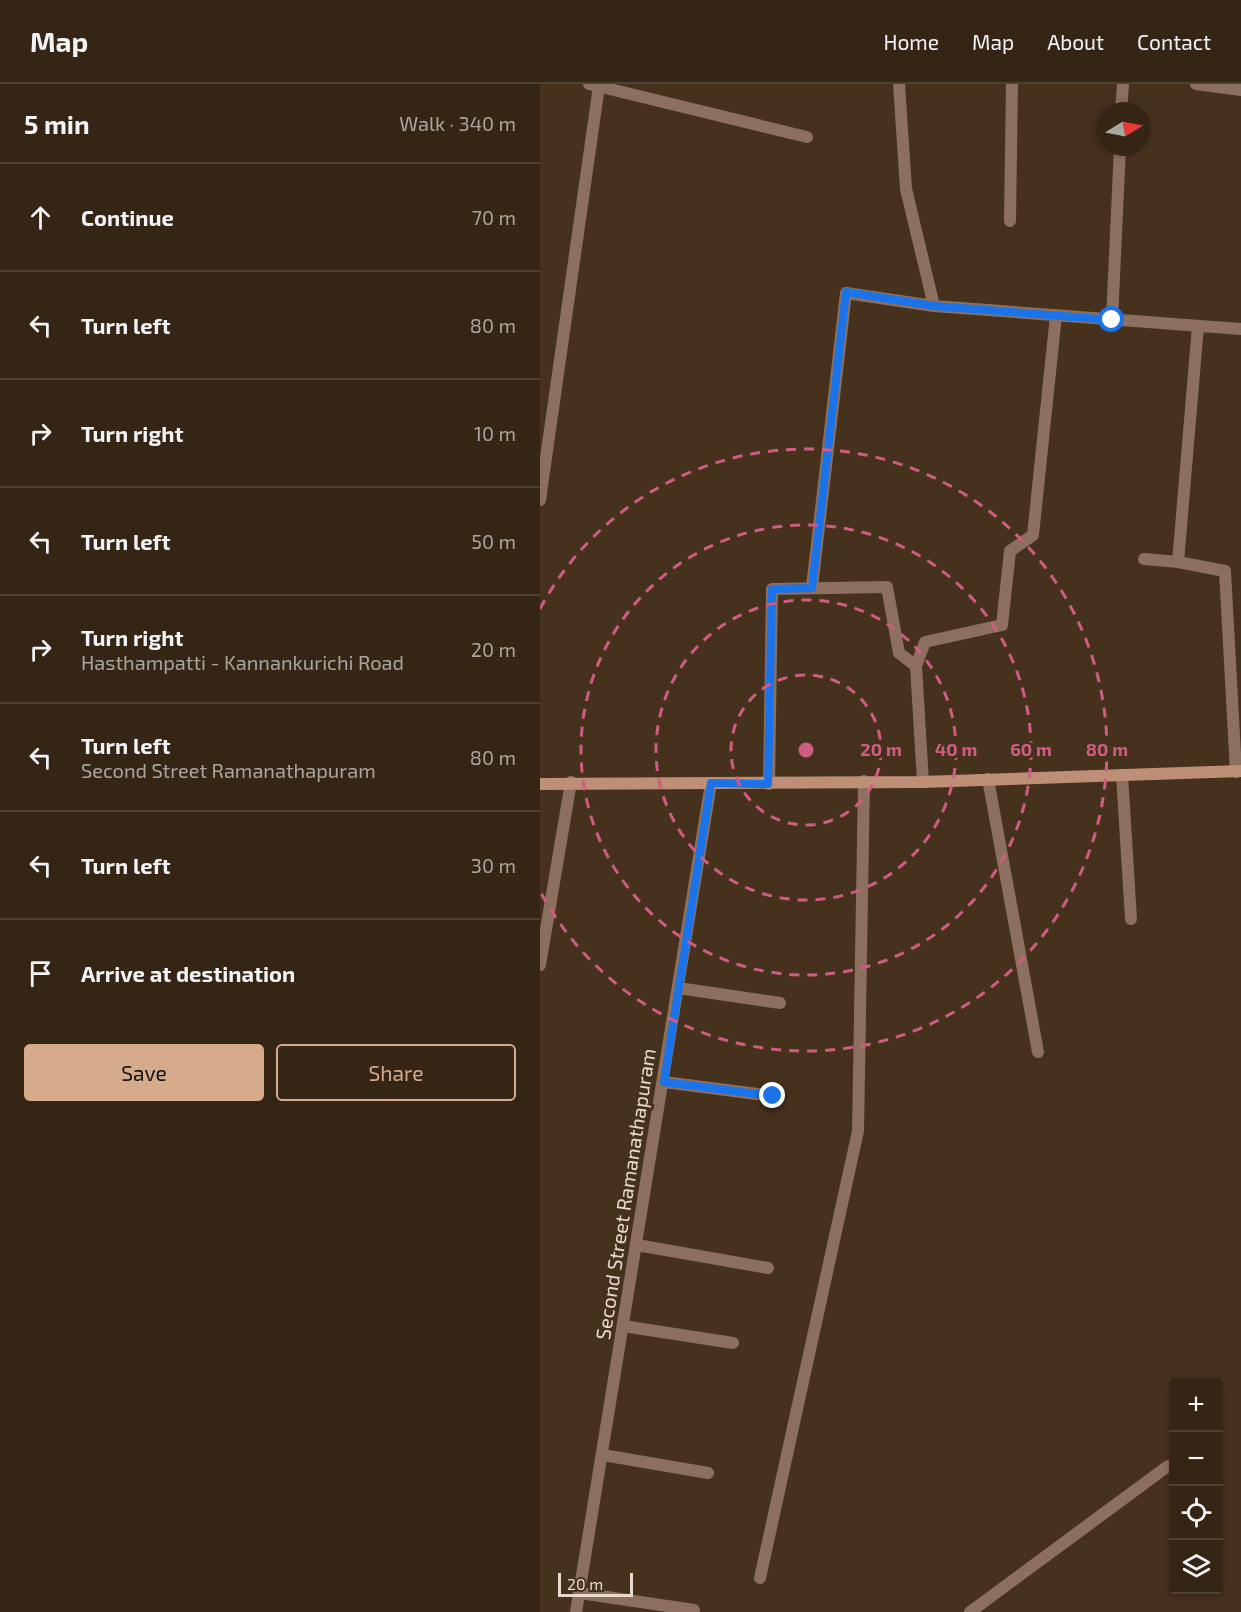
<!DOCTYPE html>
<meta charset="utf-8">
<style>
body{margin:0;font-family:"Exo 2",sans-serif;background:#3c2d1e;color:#f1f3f6}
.controls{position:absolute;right:18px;bottom:18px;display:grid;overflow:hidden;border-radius:6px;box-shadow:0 3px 9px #0003}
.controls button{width:54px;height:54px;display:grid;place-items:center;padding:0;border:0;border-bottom:2px solid #4e4234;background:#342515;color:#f1f3f6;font:30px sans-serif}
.compass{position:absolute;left:557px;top:18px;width:54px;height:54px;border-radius:50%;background:#342515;box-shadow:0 3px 9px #0003;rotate:80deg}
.scale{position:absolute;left:18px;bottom:15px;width:75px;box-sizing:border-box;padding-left:6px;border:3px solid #e8dace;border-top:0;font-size:16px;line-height:21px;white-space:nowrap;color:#e8dace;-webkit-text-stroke:4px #46311c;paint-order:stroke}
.stop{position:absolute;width:18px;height:18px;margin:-14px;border:4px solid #1a73e8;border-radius:50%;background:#fff}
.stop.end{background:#1a73e8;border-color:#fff;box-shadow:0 2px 6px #0008}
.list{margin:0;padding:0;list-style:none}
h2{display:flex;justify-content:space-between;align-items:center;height:78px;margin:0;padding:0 24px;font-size:26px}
h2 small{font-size:20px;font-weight:400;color:#a9a5a0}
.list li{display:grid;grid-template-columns:39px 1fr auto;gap:18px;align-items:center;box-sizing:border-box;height:108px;padding:0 24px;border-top:2px solid #4e4234}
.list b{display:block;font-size:22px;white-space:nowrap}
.list p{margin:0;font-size:20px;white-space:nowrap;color:#a9a5a0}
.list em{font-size:20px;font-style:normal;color:#a9a5a0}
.actions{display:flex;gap:12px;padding:18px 24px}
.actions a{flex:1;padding:14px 0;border:2px solid #d6ab8b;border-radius:6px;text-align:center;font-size:21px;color:#d6ab8b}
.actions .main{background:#d6ab8b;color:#111}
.icon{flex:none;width:33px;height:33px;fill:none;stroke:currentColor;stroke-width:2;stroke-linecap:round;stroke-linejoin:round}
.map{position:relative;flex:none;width:701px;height:1528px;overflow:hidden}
header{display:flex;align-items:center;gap:36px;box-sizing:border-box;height:84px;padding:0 30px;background:#342515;border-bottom:2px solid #4e4234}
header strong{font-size:28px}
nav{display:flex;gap:33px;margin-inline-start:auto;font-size:21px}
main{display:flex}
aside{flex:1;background:#342515}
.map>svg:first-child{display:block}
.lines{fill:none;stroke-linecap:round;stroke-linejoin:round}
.street{stroke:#8d6f60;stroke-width:12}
.secondary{stroke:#be8e77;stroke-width:12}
.route{stroke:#1a73e8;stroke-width:8}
.ring{fill:none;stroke:#cf5c83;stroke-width:3;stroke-dasharray:10 8}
.labels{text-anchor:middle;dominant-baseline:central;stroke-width:6;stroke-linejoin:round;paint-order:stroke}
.street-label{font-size:20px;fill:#e8dace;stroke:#46311c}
.centre{fill:#cf5c83;stroke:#46311c;stroke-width:3}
.ring-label{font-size:18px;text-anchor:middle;font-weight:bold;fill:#cf5c83;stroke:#46311c;stroke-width:6;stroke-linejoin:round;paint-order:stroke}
</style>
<header>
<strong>Map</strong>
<nav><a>Home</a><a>Map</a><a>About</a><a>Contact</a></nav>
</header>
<main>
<aside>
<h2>5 min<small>Walk · 340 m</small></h2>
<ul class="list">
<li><svg class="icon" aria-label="ahead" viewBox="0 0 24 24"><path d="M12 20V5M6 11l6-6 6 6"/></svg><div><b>Continue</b></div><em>70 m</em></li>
<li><svg class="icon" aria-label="left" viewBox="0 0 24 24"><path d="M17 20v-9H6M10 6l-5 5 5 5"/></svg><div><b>Turn left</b></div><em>80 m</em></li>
<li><svg class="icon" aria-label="right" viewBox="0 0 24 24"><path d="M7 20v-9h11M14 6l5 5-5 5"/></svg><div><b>Turn right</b></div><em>10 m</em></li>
<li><svg class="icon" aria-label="left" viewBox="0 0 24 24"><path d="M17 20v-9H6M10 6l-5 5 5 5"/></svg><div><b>Turn left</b></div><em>50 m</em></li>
<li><svg class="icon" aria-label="right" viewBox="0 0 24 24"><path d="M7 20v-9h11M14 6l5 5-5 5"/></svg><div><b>Turn right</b><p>Hasthampatti - Kannankurichi Road</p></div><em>20 m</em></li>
<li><svg class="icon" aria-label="left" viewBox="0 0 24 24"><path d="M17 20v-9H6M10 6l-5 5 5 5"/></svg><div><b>Turn left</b><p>Second Street Ramanathapuram</p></div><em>80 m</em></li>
<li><svg class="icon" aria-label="left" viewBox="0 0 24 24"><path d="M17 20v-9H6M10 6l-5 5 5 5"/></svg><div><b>Turn left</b></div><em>30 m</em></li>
<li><svg class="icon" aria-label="arrive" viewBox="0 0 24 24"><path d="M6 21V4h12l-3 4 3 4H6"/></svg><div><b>Arrive at destination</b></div></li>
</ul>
<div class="actions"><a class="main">Save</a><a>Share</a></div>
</aside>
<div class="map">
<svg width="701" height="1528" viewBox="0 0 701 1528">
<rect width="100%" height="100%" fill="#46311c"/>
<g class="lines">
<path class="street" d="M49 0 267 53
M359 0 366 105 394 222 701 245
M656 0 701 6
M581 27 583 0
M470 137 472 0
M572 236 580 63
M0 416 59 2
M604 475 638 478 685 487 696 688
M638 478 658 242
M272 503 306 209 394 222
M376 582 385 558 462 541 470 467 493 451 516 231
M582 691 591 835
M448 695 498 968
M229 700 232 505 347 503 359 569 376 582 383 698
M0 881 31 698
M138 904 240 919
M124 998 233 1012
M97 1161 228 1184
M83 1242 193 1259
M63 1371 168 1389
M220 1494 318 1047 324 697
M40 1509 154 1526
M36 1528 171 699
M430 1528 628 1382"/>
<path class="secondary" d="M0 700 383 698 701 687"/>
</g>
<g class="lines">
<path class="route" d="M233 1012 124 998 171 699 228 700 232 505 272 504 306 208 394 222 572 236"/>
</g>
<g class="ring">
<circle cx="266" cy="666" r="75"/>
<circle cx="266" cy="666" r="150"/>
<circle cx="266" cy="666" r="225"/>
<path d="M0 525A301 301 0 1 1 0 807"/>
</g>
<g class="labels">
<g class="street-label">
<text transform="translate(85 1110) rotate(-81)">Second Street Ramanathapuram</text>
</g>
</g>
<circle cx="266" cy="666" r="9" class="centre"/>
<g class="ring-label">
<text x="341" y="672">20 m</text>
<text x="416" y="672">40 m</text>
<text x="491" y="672">60 m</text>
<text x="567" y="672">80 m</text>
</g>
</svg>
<div class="controls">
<button>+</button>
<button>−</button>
<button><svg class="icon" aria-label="locate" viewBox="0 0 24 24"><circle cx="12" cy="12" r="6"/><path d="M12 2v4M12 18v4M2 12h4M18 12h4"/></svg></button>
<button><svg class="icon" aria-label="layers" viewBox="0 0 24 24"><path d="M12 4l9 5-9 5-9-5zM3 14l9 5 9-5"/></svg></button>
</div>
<svg class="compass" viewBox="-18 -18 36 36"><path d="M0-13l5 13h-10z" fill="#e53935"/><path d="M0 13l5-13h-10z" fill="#a9a5a0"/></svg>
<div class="scale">20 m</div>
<div class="stop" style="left:572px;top:236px"></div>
<div class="stop end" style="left:233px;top:1012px"></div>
</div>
</main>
